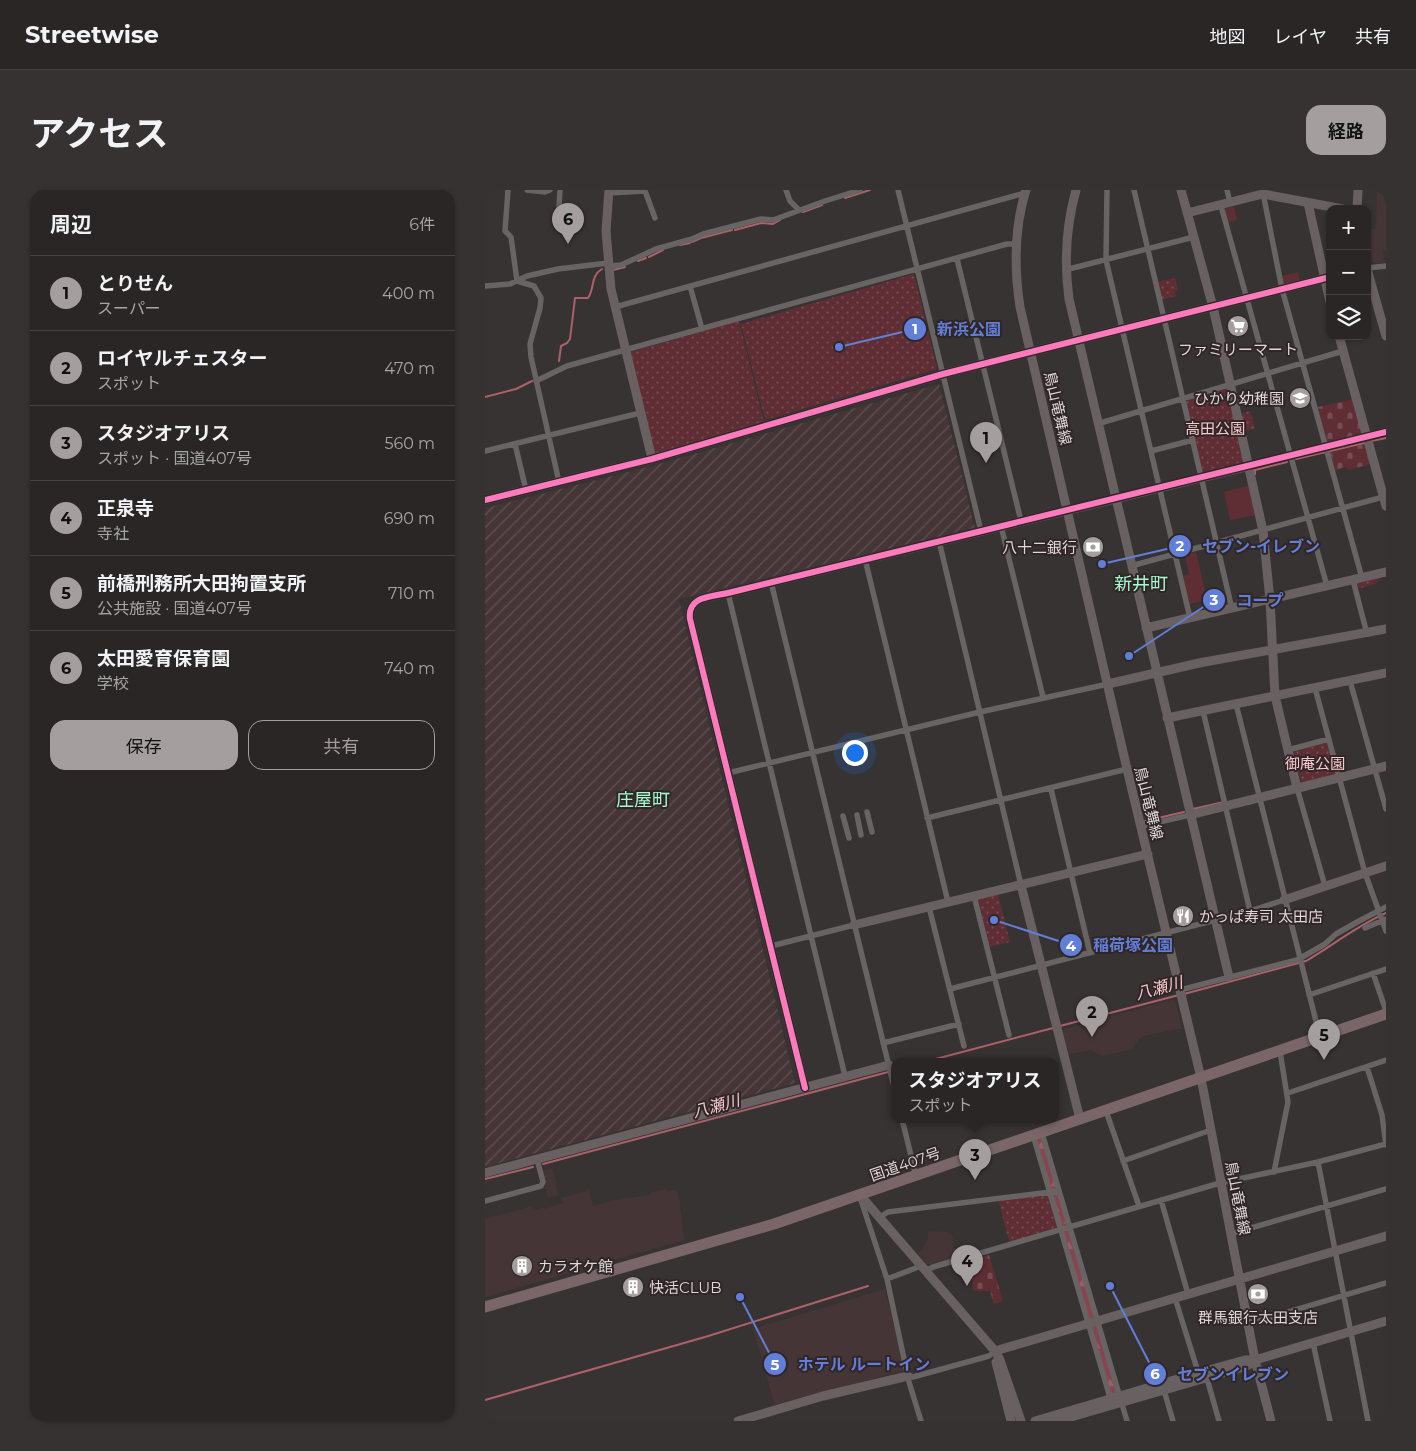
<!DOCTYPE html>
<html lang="ja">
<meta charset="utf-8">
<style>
body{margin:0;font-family:Montserrat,"Noto Sans JP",sans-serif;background:#363232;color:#f1f3f6}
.controls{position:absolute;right:15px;top:15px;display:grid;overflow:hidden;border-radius:10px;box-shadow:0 1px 4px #0004}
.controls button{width:45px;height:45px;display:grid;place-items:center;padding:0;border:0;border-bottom:1px solid #464343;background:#2a2626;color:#f1f3f6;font:25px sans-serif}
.you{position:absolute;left:369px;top:562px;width:18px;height:18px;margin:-12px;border:4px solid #fff;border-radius:50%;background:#1a73e8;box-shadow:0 0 0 8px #1a73e833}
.badge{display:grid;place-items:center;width:32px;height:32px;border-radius:50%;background:#a59e9e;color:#111;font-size:16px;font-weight:700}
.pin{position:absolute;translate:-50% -41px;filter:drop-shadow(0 1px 2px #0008)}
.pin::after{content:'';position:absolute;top:26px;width:18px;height:15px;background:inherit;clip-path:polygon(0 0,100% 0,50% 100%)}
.popup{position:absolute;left:406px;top:868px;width:168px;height:65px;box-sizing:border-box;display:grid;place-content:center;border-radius:10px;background:#2a2626;filter:drop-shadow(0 1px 4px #0005);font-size:16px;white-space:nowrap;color:#a5a5a7}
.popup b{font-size:19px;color:#f1f3f6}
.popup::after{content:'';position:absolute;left:50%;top:100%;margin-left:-10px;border:10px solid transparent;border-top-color:#2a2626}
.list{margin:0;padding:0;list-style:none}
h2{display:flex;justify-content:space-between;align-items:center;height:65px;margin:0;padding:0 20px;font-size:21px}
h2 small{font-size:16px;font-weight:400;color:#a5a5a7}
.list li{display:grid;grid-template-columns:32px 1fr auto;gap:15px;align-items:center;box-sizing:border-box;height:75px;padding:0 20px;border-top:1px solid #464343}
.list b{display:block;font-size:19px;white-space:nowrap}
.list p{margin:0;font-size:16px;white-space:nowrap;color:#a5a5a7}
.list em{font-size:16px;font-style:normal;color:#a5a5a7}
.actions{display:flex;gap:10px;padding:15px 20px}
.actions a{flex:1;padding:11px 0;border:1px solid #a59e9e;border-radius:15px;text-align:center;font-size:18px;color:#a59e9e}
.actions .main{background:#a59e9e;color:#111}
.icon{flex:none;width:28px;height:28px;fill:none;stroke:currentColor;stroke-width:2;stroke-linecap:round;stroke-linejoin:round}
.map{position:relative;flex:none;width:901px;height:1231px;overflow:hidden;border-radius:15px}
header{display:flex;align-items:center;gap:30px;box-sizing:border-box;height:70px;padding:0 25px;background:#2a2626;border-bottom:1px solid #464343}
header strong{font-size:24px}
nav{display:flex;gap:28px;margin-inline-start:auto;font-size:18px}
.intro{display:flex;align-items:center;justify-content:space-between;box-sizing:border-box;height:120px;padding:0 30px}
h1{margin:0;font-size:35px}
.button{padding:12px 22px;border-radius:15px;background:#a59e9e;color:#111;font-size:18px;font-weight:700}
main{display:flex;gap:30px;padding:0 30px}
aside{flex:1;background:#2a2626;border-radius:15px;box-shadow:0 1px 4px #0004}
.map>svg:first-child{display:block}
.built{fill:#453536}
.industrial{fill:url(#industrial-furrows)}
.grass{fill:#5f2e35}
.forest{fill:url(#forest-firs)}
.cemetery{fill:url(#cemetery-stones)}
.park{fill:url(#park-dots)}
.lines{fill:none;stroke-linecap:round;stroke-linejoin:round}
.stream{stroke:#ac606a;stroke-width:2}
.street{stroke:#686464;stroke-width:5.5}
.secondary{stroke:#696062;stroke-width:9}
.highway{stroke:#7a6669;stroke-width:11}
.cycleway-casing{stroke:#312627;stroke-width:9}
.cycleway{stroke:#fd7abc;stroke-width:6}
.labels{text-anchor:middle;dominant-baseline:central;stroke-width:4;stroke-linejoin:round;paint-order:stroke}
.poi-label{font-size:15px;fill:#dfd7d8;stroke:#312627;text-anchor:start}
.street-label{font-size:15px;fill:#dfd7d8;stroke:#312627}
.park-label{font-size:15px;fill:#f8c9cc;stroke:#312627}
.water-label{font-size:16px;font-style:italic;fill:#f6c6ca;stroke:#312627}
.quarter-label{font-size:18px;fill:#a5fad1;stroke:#312627}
.leader{fill:none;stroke:#617ed8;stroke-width:2}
.callout-dot{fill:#617ed8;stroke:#312627;stroke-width:2}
.mark-label{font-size:15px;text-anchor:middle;font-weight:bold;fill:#fff}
.callout-label{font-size:16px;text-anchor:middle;font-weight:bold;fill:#617ed8;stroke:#312627;stroke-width:4;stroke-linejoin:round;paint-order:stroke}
</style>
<header>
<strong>Streetwise</strong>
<nav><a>地図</a><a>レイヤ</a><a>共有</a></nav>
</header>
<div class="intro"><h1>アクセス</h1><a class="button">経路</a></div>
<main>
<aside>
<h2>周辺<small>6件</small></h2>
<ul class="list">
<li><span class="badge">1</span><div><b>とりせん</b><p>スーパー</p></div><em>400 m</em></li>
<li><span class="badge">2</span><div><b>ロイヤルチェスター</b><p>スポット</p></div><em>470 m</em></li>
<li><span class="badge">3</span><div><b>スタジオアリス</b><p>スポット · 国道407号</p></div><em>560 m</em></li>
<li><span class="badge">4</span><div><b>正泉寺</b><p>寺社</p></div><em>690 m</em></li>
<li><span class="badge">5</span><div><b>前橋刑務所大田拘置支所</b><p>公共施設 · 国道407号</p></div><em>710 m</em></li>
<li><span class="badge">6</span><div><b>太田愛育保育園</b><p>学校</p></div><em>740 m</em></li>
</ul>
<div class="actions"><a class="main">保存</a><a>共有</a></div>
</aside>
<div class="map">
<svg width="901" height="1231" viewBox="0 0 901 1231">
<defs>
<pattern id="industrial-furrows" width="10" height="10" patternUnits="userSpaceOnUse" patternTransform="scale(1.25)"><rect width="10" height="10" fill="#453536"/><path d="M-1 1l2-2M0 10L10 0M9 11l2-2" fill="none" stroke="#5f5252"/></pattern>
<pattern id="forest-firs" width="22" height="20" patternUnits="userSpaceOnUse" patternTransform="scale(1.25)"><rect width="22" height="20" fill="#89454f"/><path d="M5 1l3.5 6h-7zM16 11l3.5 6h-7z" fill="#995f68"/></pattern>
<pattern id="cemetery-stones" width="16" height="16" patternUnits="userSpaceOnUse" patternTransform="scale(1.25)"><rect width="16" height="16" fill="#5f2e35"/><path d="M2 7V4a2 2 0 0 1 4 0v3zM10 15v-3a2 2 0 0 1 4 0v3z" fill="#764c52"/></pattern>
<pattern id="park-dots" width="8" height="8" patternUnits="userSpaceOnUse" patternTransform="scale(1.25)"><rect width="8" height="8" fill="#5f2e35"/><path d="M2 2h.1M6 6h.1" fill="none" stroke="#764c52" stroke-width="1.8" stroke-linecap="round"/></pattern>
</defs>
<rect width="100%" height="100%" fill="#383333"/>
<path class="built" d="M892 0H901V60H898L899 73H888L883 49 882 39H891Z
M690 809 697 838 659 846 653 850 648 859 617 866 606 860 581 865 575 840Z
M68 978 73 1005 63 1008 56 981Z
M182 999V1001L191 1000 194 1006 199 1050 0 1107V1029L47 1016 48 1021 59 1017 60 1019 78 1013 76 1008 104 1001 108 1016 143 1007 144 1008 166 1005V1002Z
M443 1041 461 1042 467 1045 471 1068 442 1075 432 1063 435 1062 443 1049Z
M400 1099 420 1180 290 1216 268 1139Z"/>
<path class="industrial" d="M454 194 490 338 194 409 310 893 0 977V318L167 276Z"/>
<path class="grass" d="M749 16 752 30 743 32 740 21 741 18Z
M813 82 815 93 798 95 797 86Z
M766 295 772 325 745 330 739 302Z
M711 362 722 410 704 414 697 386 704 384 700 365Z"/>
<path class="forest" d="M557 943 635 1205 625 1208 548 945Z"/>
<path class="cemetery" d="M868 209 877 243 875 246 845 254 842 252 833 217Z
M880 254 886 274 863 280 861 277 850 280 845 262Z
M504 1065 518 1111 509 1114 505 1101H489L484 1075H478L477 1072Z"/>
<path class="park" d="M429 84 452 179 280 230 256 134Z
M690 88 693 100 690 101 691 106 677 110 672 92Z
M254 131 279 233 169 264 146 162Z
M741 199 744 200 760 271 759 274 720 284 718 282 701 212 702 210Z
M765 221 770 238 762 241 759 239 755 224Z
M896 387 890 394 872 399V393Z
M840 553 842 554 850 584 817 594 809 562Z
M513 704 525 752 504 757 493 709Z
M565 1002 576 1039 525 1055 513 1009Z"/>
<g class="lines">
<path class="stream" d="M360 8 385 0
M318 22 337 15
M250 40 276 33 288 34 295 30
M207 52 216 48 247 40
M195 55 205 53
M164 67 178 60
M153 71 161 68
M128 80 140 77
M74 171 76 156 82 153 85 149 90 108H103C110 98 105 86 117 79
M0 207 31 199 47 191
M886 251 901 248
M811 269 879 253
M770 284V280L802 272
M708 619 739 612
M660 631 699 622
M699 804 821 771C848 755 872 736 901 723
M575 836 694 805
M443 871 568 838
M58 974 403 882
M0 989 48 977
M0 1210 220 1147 383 1096"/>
<path class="street" d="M23 0 20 41 26 47 32 91
M42 0 60 2 65 0
M75 0 73 34 82 36
M301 0 305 11 314 20
M413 0 496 341
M622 0 621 70 705 428
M649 0 747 419
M742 0 745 13
M124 3 160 1 170 28
M778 3 797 99 877 388
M736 16 842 396
M472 69 536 331
M123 76 136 75 171 59 207 49 218 44 276 29 288 30 340 11 375 0
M882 78 901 76
M580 80 709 47
M32 91 49 96 56 108 55 118 45 154 46 167 74 292
M0 96 25 94 42 86 73 79 123 73
M205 96 217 139
M130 117 540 3
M51 191 82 176 522 54H532
M612 234 858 161
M30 254 41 300
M0 261 155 223
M666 261 708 250
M765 276 882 247
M516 336 558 507
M454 351 536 695
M380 369 463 712
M646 376 898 307
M868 390 882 444
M286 392 410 901
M243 403 360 886
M865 491 901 619
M830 498 880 683 901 741
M751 514 835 847
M718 521 765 721
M803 560 844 549
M243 583 495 522 623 494
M812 598 840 696
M566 599 605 763
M382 622 387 642
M372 625 376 645
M358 626 364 648
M442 628 642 579
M656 636 705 625
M489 706 524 845
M444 717 479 856
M880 738 901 729
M286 756 369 735
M888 783 901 821
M465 799 765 721 799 710
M695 800 812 770 840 754 851 744 874 731 901 717
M824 805 901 779
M398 853 474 834
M882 877 897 925 901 955
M803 903 901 870
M621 921 654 1016
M417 929 431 986
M557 943 642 1231
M548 945 626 1211
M638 971 726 940
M833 972 883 1231
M789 982 803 912 795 861
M375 1007 402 1089 424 1192 436 1231
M676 1010 703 1104
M0 1011 56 996 58 992 52 969
M395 1027 403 1022 574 1001
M745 1044 901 999
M441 1081 448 1077 735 993 833 972 901 954
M402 1089 436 1076
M690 1108 714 1185
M763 1134 901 1093
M828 1153 845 1231
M721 1185 734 1231
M423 1186 428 1187 504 1166 510 1161
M678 1197 688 1231"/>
<path class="secondary" d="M124 0 121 41 126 99 167 269
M541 0C529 38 529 78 535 117L642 579 716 888 770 1170 786 1231
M591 0C581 36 579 72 584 109L744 787
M696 0 728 117 778 341 785 410 790 506 812 598
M823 13 845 112
M872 19 873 0
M702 23 778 4 858 19
M882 79 901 146
M854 146 901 316
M882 247 901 242
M0 310 167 269 458 184 845 87
M661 438 901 382
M623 494 714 473 901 439
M682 528 901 483
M705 625 901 576
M536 695 595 929
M799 710 901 676
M369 735 663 664
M320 898 205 429C202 406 226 407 243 403L765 276
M0 983 404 875
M375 1005 510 1161 515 1170 536 1231
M510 1161 901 1046
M770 1170 901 1131
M511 1172 526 1231
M253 1231 338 1206 423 1186
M550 1231 713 1183 760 1170H770L762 1176 572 1231"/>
<path class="highway" d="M0 1117 289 1034 901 824"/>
<g class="cycleway-casing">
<path id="cycleway" d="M0 310 167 269 458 184 845 87
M320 898 205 429C202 406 226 407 243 403L901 242"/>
</g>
<use href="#cycleway" class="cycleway"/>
</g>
<defs>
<g id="supermarket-disc" transform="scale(1.125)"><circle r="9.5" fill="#a59e9e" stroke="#312627"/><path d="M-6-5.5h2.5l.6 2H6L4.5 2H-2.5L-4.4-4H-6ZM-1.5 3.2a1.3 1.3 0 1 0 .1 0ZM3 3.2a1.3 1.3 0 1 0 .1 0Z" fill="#fff"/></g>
<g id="school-disc" transform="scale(1.125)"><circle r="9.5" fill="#a59e9e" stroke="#312627"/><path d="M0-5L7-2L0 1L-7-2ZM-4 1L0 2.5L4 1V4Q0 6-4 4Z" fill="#fff"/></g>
<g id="bank-disc" transform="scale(1.125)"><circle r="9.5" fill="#a59e9e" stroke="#312627"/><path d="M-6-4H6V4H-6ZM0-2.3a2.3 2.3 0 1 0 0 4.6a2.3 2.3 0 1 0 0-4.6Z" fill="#fff"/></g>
<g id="restaurant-disc" transform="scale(1.125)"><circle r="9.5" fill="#a59e9e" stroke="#312627"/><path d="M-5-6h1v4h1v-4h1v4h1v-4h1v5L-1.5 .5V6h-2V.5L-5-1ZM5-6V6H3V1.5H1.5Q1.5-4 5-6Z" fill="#fff"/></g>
<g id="building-disc" transform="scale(1.125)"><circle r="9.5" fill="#a59e9e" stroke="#312627"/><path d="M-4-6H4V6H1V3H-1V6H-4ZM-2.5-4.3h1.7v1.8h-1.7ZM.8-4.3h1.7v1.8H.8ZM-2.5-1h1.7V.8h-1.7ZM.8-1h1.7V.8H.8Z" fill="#fff"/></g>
</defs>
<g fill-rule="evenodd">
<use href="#supermarket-disc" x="753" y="136"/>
<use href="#school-disc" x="815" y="208"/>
<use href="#bank-disc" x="608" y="357"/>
<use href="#restaurant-disc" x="698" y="726"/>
<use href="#building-disc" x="37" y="1076"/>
<use href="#building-disc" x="148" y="1097"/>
<use href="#bank-disc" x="773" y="1104"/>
</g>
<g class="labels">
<g class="poi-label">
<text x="753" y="159" text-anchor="middle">ファミリーマート</text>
<text x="799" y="208" text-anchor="end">ひかり幼稚園</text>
<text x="592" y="357" text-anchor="end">八十二銀行</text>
<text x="714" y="726">かっぱ寿司 太田店</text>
<text x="53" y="1076">カラオケ館</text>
<text x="164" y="1097">快活CLUB</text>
<text x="773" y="1127" text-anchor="middle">群馬銀行太田支店</text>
</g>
<g class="street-label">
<text transform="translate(573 218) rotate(77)">鳥山竜舞線</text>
<text transform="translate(664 613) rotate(76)">鳥山竜舞線</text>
<text transform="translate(420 974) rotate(-19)">国道407号</text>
<text transform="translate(753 1008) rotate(79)">鳥山竜舞線</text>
</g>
<g class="park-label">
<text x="730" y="238">高田公園</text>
<text x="830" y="573">御庵公園</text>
</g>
<g class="water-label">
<text transform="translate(674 798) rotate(-15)">八瀬川</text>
<text transform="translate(231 916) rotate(-15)">八瀬川</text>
</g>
<g class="quarter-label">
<text x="656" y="394">新井町</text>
<text x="158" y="610">庄屋町</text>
</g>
</g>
<path class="leader" d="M354 157L430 139M617 374L695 356M644 466L729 410M509 730L586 755M255 1107L290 1174M625 1096L670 1184"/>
<g class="callout-dot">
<circle cx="354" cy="157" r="5"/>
<circle cx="617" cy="374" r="5"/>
<circle cx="644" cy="466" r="5"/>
<circle cx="509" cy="730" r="5"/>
<circle cx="255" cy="1107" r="5"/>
<circle cx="625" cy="1096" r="5"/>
<circle cx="430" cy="139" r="12"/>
<circle cx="695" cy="356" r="12"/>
<circle cx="729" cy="410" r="12"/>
<circle cx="586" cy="755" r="12"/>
<circle cx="290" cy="1174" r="12"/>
<circle cx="670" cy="1184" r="12"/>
</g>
<g class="mark-label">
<text x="430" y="144">1</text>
<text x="695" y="361">2</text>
<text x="729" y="415">3</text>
<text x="586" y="761">4</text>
<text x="290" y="1180">5</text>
<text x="670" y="1189">6</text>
</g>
<g class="callout-label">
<text x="484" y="145">新浜公園</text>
<text x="776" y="362">セブン-イレブン</text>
<text x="775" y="416">コープ</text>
<text x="648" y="761">稲荷塚公園</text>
<text x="379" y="1180">ホテル ルートイン</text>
<text x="748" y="1190">セブンイレブン</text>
</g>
</svg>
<div class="controls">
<button>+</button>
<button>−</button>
<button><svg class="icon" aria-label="layers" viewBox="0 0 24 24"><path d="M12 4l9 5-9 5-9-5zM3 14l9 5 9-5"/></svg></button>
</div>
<div class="you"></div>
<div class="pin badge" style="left:501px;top:273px">1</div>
<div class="pin badge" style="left:607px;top:847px">2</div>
<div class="pin badge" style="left:490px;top:990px">3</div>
<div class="popup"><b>スタジオアリス</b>スポット</div>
<div class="pin badge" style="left:482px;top:1096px">4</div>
<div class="pin badge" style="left:839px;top:870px">5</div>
<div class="pin badge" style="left:83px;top:54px">6</div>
</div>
</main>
